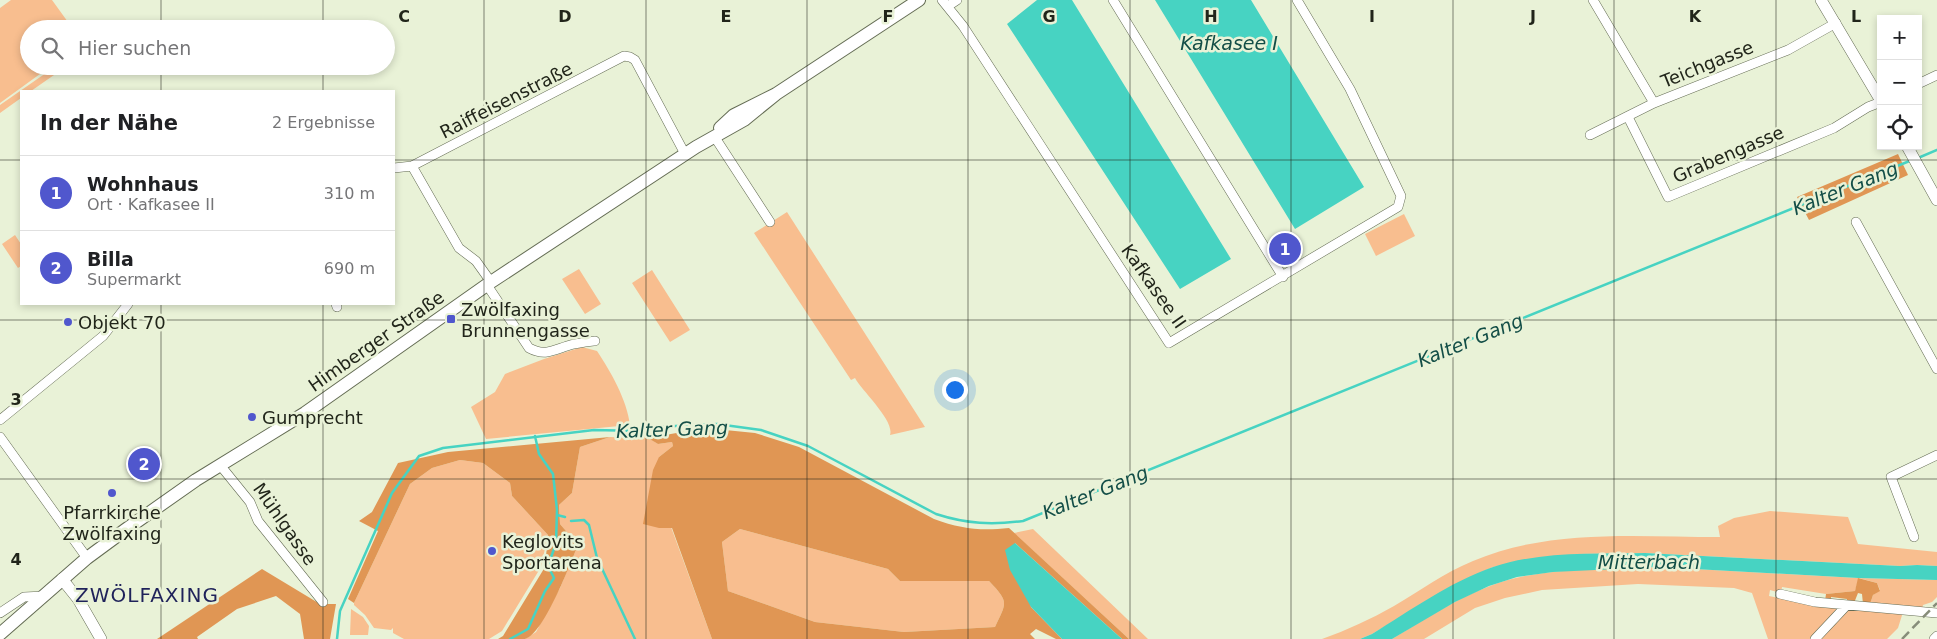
<!DOCTYPE html>
<html lang="de">
<meta charset="utf-8">
<style>
body{margin:0;font-family:"DejaVu Sans",sans-serif;background:#f2f2f2;color:#202124}
.controls{position:absolute;right:15px;top:15px;display:grid;overflow:hidden;border-radius:0px;box-shadow:0 2px 8px #0003}
.controls button{width:45px;height:45px;display:grid;place-items:center;padding:0;border:0;border-bottom:1px solid #e0e0e0;background:#fff;color:#202124;font:25px sans-serif}
.you{position:absolute;left:954px;top:389px;width:18px;height:18px;margin:-12px;border:4px solid #fff;border-radius:50%;background:#1a73e8;box-shadow:0 0 0 8px #1a73e833}
.badge{display:grid;place-items:center;width:32px;height:32px;border-radius:50%;background:#5057cd;color:#fff;font-size:16px;font-weight:700}
.pin{position:absolute;translate:-50% -50%;border:2px solid #fff;box-shadow:0 1px 5px #0006}
.list{margin:0;padding:0;list-style:none}
h2{display:flex;justify-content:space-between;align-items:center;height:65px;margin:0;padding:0 20px;font-size:21px}
h2 small{font-size:16px;font-weight:400;color:#757577}
.list li{display:grid;grid-template-columns:32px 1fr auto;gap:15px;align-items:center;box-sizing:border-box;height:75px;padding:0 20px;border-top:1px solid #e0e0e0}
.list b{display:block;font-size:19px;white-space:nowrap}
.list p{margin:0;font-size:16px;white-space:nowrap;color:#757577}
.list em{font-size:16px;font-style:normal;color:#757577}
.icon{flex:none;width:28px;height:28px;fill:none;stroke:currentColor;stroke-width:2;stroke-linecap:round;stroke-linejoin:round}
.map{position:relative;flex:none;width:1937px;height:639px;overflow:hidden}
.search{position:absolute;background:#fff;box-shadow:0 2px 8px #0003;left:20px;top:20px;width:375px;height:55px;display:flex;align-items:center;gap:12px;box-sizing:border-box;padding:0 18px;border-radius:28px;color:#757577;font-size:19px}
.panel{position:absolute;background:#fff;box-shadow:0 2px 8px #0003;left:20px;top:90px;width:375px;height:215px;border-radius:0px}
.map>svg:first-child{display:block}
.green{fill:#f8be8f}
.forest{fill:#e09654;fill-rule:evenodd}
.water{fill:#47d3c2}
.lines{fill:none;stroke-linecap:round;stroke-linejoin:round}
.stream{stroke:#47d3c2;stroke-width:2.5}
.minor-casing{stroke:#646c54;stroke-width:10}
.tertiary-casing{stroke:#646c54;stroke-width:12}
.secondary-casing{stroke:#646c54;stroke-width:14}
.minor{stroke:#fff;stroke-width:9}
.tertiary{stroke:#fff;stroke-width:11}
.secondary{stroke:#fff;stroke-width:12}
.rail{stroke:#878d7a;stroke-width:2.5;stroke-dasharray:10 5;stroke-linecap:butt}
.grid{fill:none;stroke:#21251a;stroke-width:1;stroke-opacity:0.55}
.poi-dot{fill:#5057cd;stroke:#e9f2d7;stroke-width:2}
.labels{text-anchor:middle;dominant-baseline:central;stroke-width:5;stroke-linejoin:round;paint-order:stroke}
.street-label{font-size:18px;fill:#21251a;stroke:#e9f2d7}
.poi-label{font-size:18px;fill:#21251a;stroke:#e9f2d7;text-anchor:start}
.water-label{font-size:19px;font-style:italic;fill:#134e47;stroke:#e9f2d7}
.quarter-label{font-size:20px;letter-spacing:1px;fill:#1f225a;stroke:#e9f2d7}
.grid-label{font-size:16px;text-anchor:middle;font-weight:bold;fill:#21251a;stroke:#e9f2d7;stroke-width:5;stroke-linejoin:round;paint-order:stroke}
</style>
<div class="map">
<svg width="1937" height="639" viewBox="0 0 1937 639">
<rect width="100%" height="100%" fill="#e9f2d7"/>
<path class="green" d="M11 0H52L73 29H29V66H51L0 103V8Z
M56 66H67L31 91H21V98L0 113V105Z
M787 212 925 427 890 435C895 421 862 391 855 378L851 380 754 233Z
M1404 214 1415 236 1376 256 1365 234Z
M15 235 21 244V266L18 268 2 244Z
M579 269 601 304 585 314 562 279Z
M652 270 690 330 670 342 632 283Z
M582 347 597 351C611 372 627 400 630 425L486 439 471 407 495 392 505 374 544 359Z
M634 435H644L658 444 672 442 673 446 659 457V528L671 527 712 639H525L536 632 560 588 578 545 560 524 559 505 572 493 580 447 610 437 631 438Z
M460 460 483 463 510 483 512 496 548 535 541 567 502 631 489 639H404L393 633V628L391 630 374 628 365 615 354 605V603L410 484 432 468Z
M1770 511 1848 517 1858 544 1937 552V566L1917 565 1900 566 1645 553 1579 554 1493 567 1454 585 1372 634 1360 639H1322C1347 630 1371 619 1394 606 1421 590 1444 573 1473 561 1551 528 1638 537 1720 537L1718 526 1734 518Z
M740 529 888 569 900 581H989C1009 602 1007 602 995 627L904 632 815 622 728 591 722 542Z
M1033 529 1148 639H1129L1014 533Z
M1658 567 1858 578 1937 580V597L1932 602 1923 605 1922 609 1870 604 1873 595 1880 590 1877 583 1859 578 1855 591 1826 594 1782 587 1781 593 1770 590 1769 596 1821 607 1903 612 1898 628 1887 639H1768L1752 593 1734 588 1638 584 1542 590 1505 598 1475 608 1424 639H1392C1424 620 1455 599 1490 586 1542 566 1602 570 1658 567Z
M351 609 363 617 369 626 368 635H350Z"/>
<path class="forest" d="M1898 154 1908 175 1809 220 1797 197Z
M705 428 755 433 799 447 934 519C961 529 981 531 1009 528L1129 639H1122L1015 543 1031 607 1062 639H1056L1036 629 1030 634 1035 639H712L672 528H659L643 524 653 470 659 457 673 446 672 442 658 444 648 438ZM740 529 888 569 900 581H989C1009 602 1007 602 995 627L904 632 815 622 728 591 722 542Z
M610 437 580 447 572 493 559 505 560 524 578 545C570 564 544 634 525 639 518 639 506 639 498 639L503 636 545 567 548 535 512 496 510 483 483 463 460 460 432 468 410 484 354 603 348 599 378 531 359 521 372 512 398 463 448 452Z
M262 569 320 604H336L330 639H304L300 614 276 596 237 609 197 637 198 639H157Z
M1858 578 1877 583 1880 591 1873 595 1870 604H1863L1862 594 1858 593 1854 603 1847 604V599L1831 597V602L1825 601 1826 594 1855 591Z"/>
<path class="water" d="M1037 0H1072L1231 259 1180 289 1007 24Z
M1155 0H1251L1364 187 1295 229Z
M1015 543 1122 639H1062L1031 607 1010 570 1005 550Z
M1645 553 1900 566 1917 565 1937 566V580L1858 578 1658 567 1553 572 1517 577 1489 586 1455 602 1392 639H1360L1372 634C1411 610 1450 582 1493 567 1541 551 1595 554 1645 553Z"/>
<g class="lines">
<path class="stream" d="M1918 158 1937 150
M557 515 565 517
M571 521 584 520 589 525 597 558 635 639
M337 639 340 611 392 493 419 456 443 448 594 430 641 431 655 427 717 424 761 430 808 446 936 514C967 524 992 525 1023 521L1912 160
M510 639 528 629 545 591 554 578 548 566 556 543 557 510 553 474 539 454 535 436"/>
<g class="minor-casing">
<path id="minor" d="M942 0 963 26 1169 343 1398 207 1401 196 1350 89 1297 0
M1113 0 1283 277
M1593 0 1654 103
M948 6 957 0
M1918 84 1937 75
M1628 117 1668 197 1834 128 1868 107 1881 102
M1590 135 1654 103 1788 50 1836 23
M714 136 770 222
M412 166 459 248 476 261 491 282
M394 168 412 166 624 56 630 57 635 60 685 154
M1856 222 1937 369
M487 285 529 348C544 356 552 351 567 346 576 343 586 342 595 341
M336 304 337 307
M0 420 103 336 128 304
M0 437 87 558
M220 465 250 502 258 521 323 602
M1914 537 1891 477 1937 455
M1780 594 1815 602 1937 613
M0 613 24 597 44 596
M1815 639 1847 605
M1934 639 1937 636"/>
</g>
<g class="tertiary-casing">
<path id="tertiary" d="M1821 0 1881 101
M1907 146 1937 200
M62 579 78 599 101 639"/>
</g>
<g class="secondary-casing">
<path id="secondary" d="M720 128 734 115 776 94 919 0
M0 634 87 558 125 530 196 480 305 413 491 282 696 147 744 120 776 94"/>
</g>
<use href="#minor" class="minor"/>
<use href="#tertiary" class="tertiary"/>
<use href="#secondary" class="secondary"/>
<path class="rail" d="M1902 639 1937 603"/>
</g>
<path class="grid" d="M161 0V29M323 0V29M484 0V639M646 0V639M807 0V639M968 0V639M1130 0V639M1291 0V639M1453 0V639M1614 0V639M1776 0V639M161 66V91M323 66V91M0 160H21M394 160H1937M161 304V639M323 304V639M0 320H1937M0 479H1937"/>
<g class="poi-dot">
<rect x="446" y="314" width="10" height="10" rx="2.5"/>
<circle cx="68" cy="322" r="5"/>
<circle cx="252" cy="417" r="5"/>
<circle cx="112" cy="493" r="5"/>
<circle cx="492" cy="551" r="5"/>
</g>
<g class="labels">
<g class="street-label">
<text transform="translate(1707 64) rotate(-22)">Teichgasse</text>
<text transform="translate(506 100) rotate(-27)">Raiffeisenstraße</text>
<text transform="translate(1728 154) rotate(-23)">Grabengasse</text>
<text transform="translate(1154 286) rotate(55)">Kafkasee II</text>
<text transform="translate(376 341) rotate(-35)">Himberger Straße</text>
<text transform="translate(285 524) rotate(55)">Mühlgasse</text>
</g>
<g class="poi-label">
<text x="461" y="309">Zwölfaxing<tspan x="461" dy="21">Brunnengasse</tspan></text>
<text x="78" y="322">Objekt 70</text>
<text x="262" y="417">Gumprecht</text>
<text x="112" y="512" text-anchor="middle">Pfarrkirche<tspan x="112" dy="21">Zwölfaxing</tspan></text>
<text x="502" y="541">Keglovits<tspan x="502" dy="21">Sportarena</tspan></text>
</g>
<g class="water-label">
<text x="1229" y="43">Kafkasee I</text>
<text transform="translate(1845 188) rotate(-22)">Kalter Gang</text>
<text transform="translate(1470 340) rotate(-22)">Kalter Gang</text>
<text transform="translate(672 429) rotate(-2)">Kalter Gang</text>
<text transform="translate(1095 492) rotate(-22)">Kalter Gang</text>
<text x="1649" y="562">Mitterbach</text>
</g>
<g class="quarter-label">
<text x="147" y="595">ZWÖLFAXING</text>
</g>
</g>
<g class="grid-label">
<text x="404" y="22">C</text>
<text x="565" y="22">D</text>
<text x="726" y="22">E</text>
<text x="888" y="22">F</text>
<text x="1049" y="22">G</text>
<text x="1211" y="22">H</text>
<text x="1372" y="22">I</text>
<text x="1533" y="22">J</text>
<text x="1695" y="22">K</text>
<text x="1856" y="22">L</text>
<text x="16" y="405">3</text>
<text x="16" y="565">4</text>
</g>
</svg>
<div class="controls">
<button>+</button>
<button>−</button>
<button><svg class="icon" aria-label="locate" viewBox="0 0 24 24"><circle cx="12" cy="12" r="6"/><path d="M12 2v4M12 18v4M2 12h4M18 12h4"/></svg></button>
</div>
<div class="you"></div>
<div class="pin badge" style="left:1285px;top:249px">1</div>
<div class="pin badge" style="left:144px;top:464px">2</div>
<div class="search"><svg class="icon" aria-label="search" viewBox="0 0 24 24"><circle cx="10" cy="10" r="6"/><path d="M15 15l6 6"/></svg>Hier suchen</div>
<section class="panel">
<h2>In der Nähe<small>2 Ergebnisse</small></h2>
<ul class="list">
<li><span class="badge">1</span><div><b>Wohnhaus</b><p>Ort · Kafkasee II</p></div><em>310 m</em></li>
<li><span class="badge">2</span><div><b>Billa</b><p>Supermarkt</p></div><em>690 m</em></li>
</ul>
</section>
</div>
